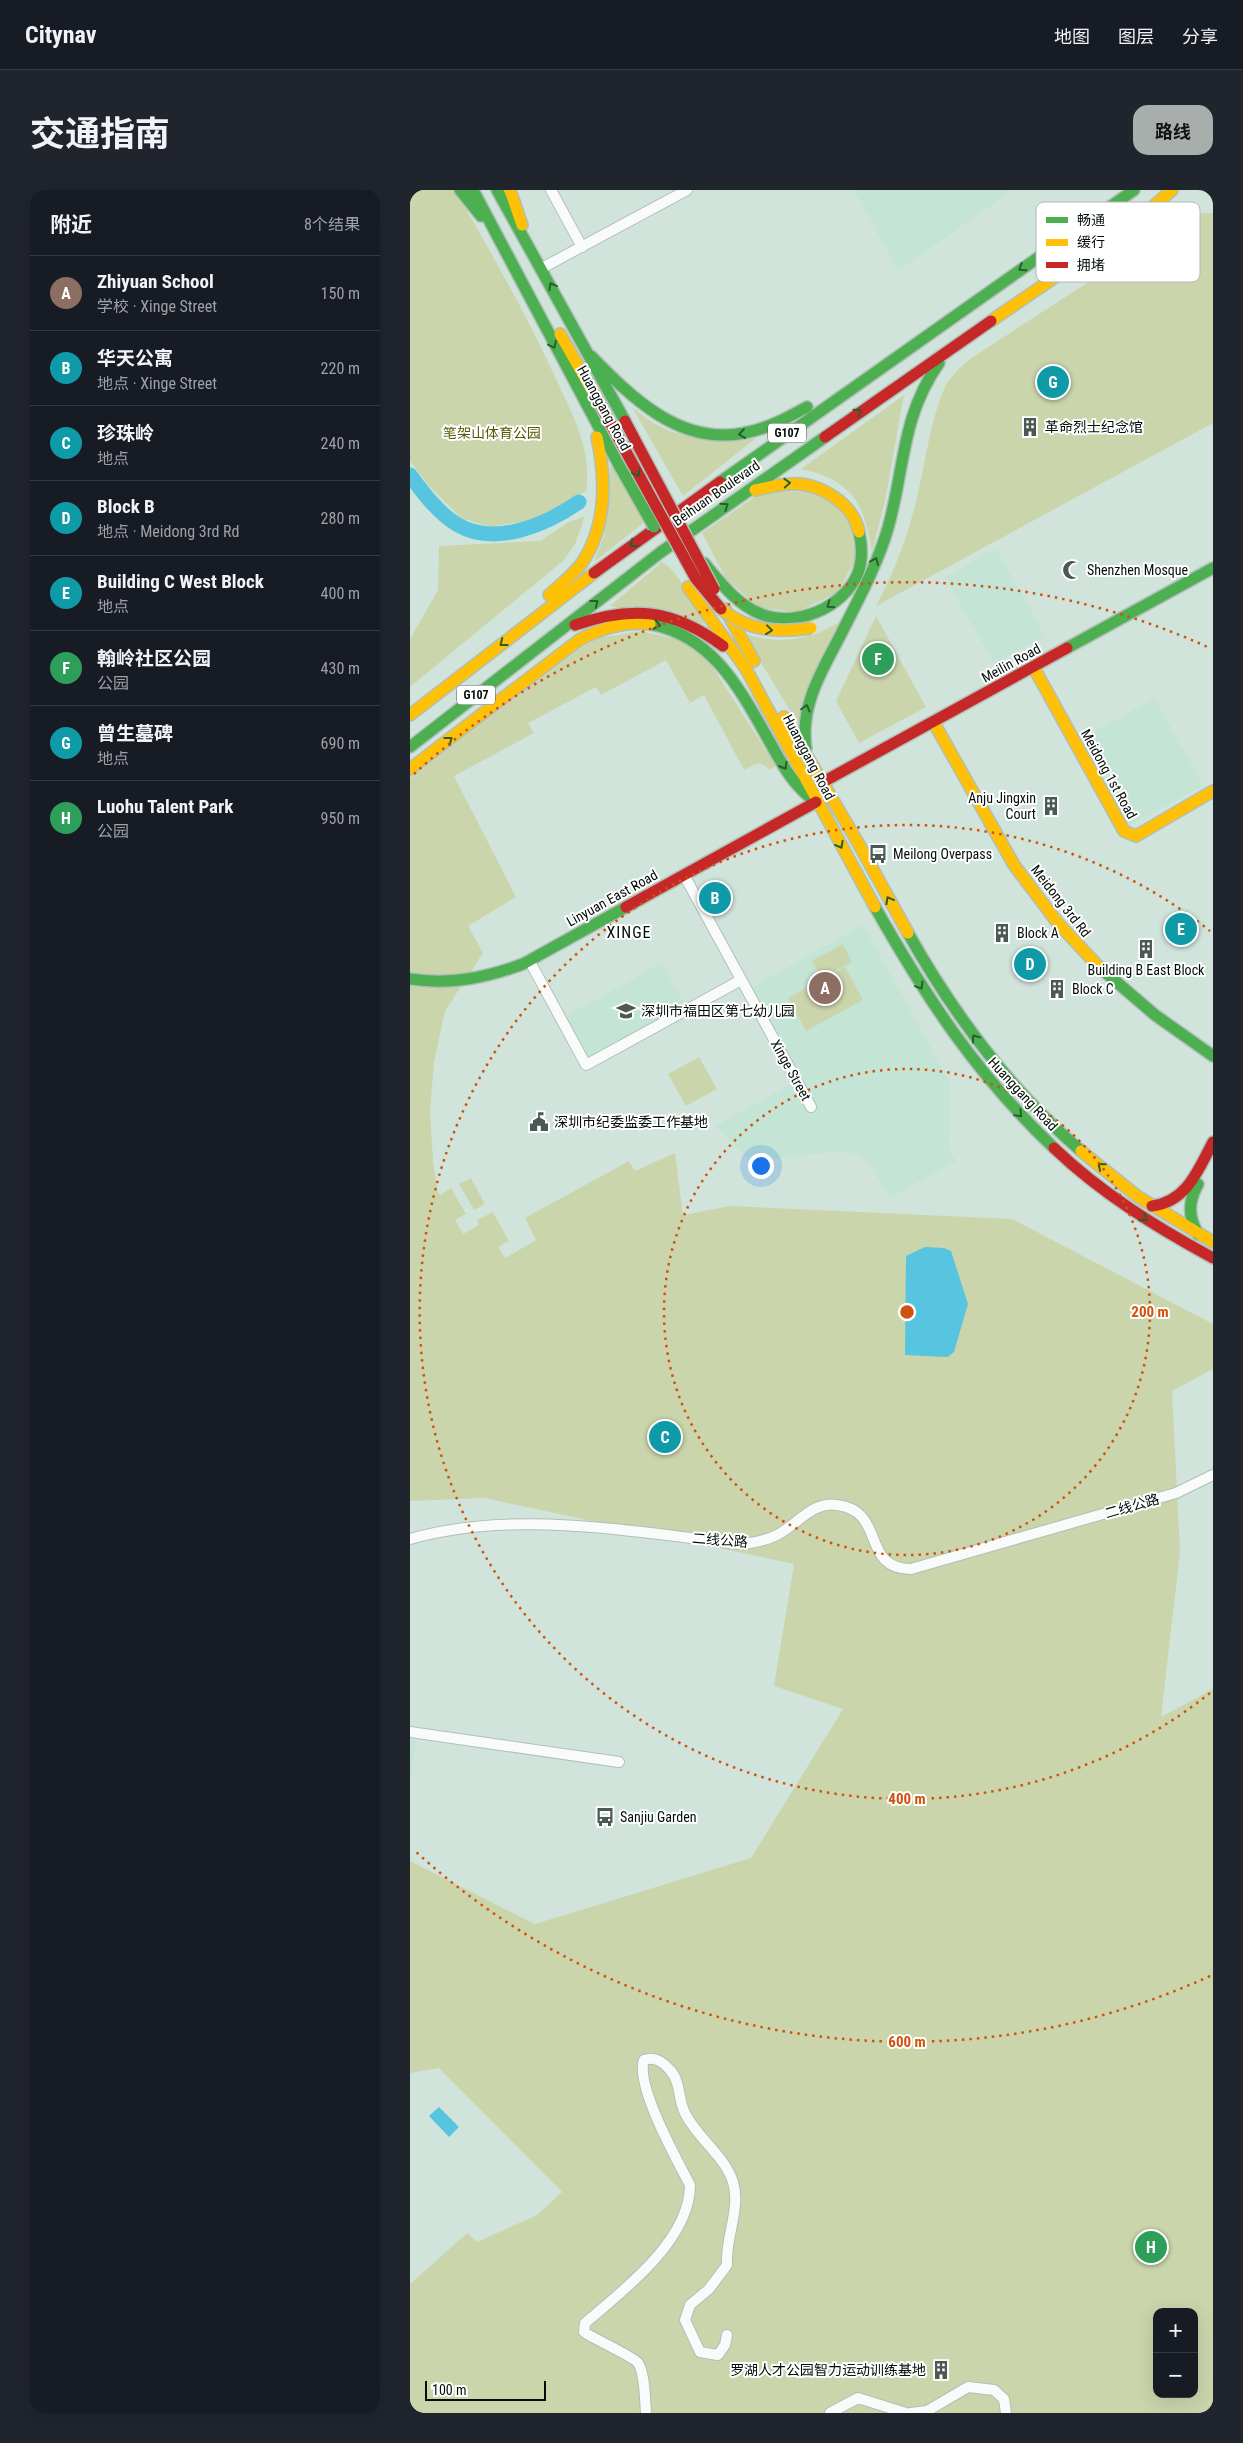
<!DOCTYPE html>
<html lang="zh">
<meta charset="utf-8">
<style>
body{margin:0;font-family:"Roboto Condensed","Noto Sans SC",sans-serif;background:#20242c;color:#f1f3f6}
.controls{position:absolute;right:15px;bottom:15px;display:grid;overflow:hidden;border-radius:10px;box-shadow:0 5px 20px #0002}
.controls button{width:45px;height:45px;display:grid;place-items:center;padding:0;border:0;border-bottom:1px solid #363941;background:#171b24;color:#f1f3f6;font:25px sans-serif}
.scale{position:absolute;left:15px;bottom:12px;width:121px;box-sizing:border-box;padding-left:5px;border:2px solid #040e09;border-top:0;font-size:14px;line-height:18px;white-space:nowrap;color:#040e09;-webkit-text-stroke:4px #fff;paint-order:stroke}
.you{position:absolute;left:350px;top:975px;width:18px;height:18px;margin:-12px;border:4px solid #fff;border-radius:50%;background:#1a73e8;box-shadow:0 0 0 8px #1a73e833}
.badge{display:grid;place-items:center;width:32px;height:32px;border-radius:50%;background:#a7aeac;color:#fff;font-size:16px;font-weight:700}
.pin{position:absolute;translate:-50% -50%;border:2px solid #fff;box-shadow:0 1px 5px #0006}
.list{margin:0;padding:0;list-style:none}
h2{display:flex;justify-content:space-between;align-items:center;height:65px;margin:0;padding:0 20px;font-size:21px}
h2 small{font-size:16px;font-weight:400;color:#9ea1a6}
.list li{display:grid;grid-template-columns:32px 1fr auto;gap:15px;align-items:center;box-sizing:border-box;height:75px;padding:0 20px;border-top:1px solid #363941}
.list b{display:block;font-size:19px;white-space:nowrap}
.list p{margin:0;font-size:16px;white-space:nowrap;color:#9ea1a6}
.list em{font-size:16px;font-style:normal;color:#9ea1a6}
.map{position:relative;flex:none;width:803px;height:2223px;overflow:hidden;border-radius:15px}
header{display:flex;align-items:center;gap:30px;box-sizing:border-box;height:70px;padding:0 25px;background:#171b24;border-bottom:1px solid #363941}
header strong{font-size:24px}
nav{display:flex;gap:28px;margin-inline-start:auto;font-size:18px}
.intro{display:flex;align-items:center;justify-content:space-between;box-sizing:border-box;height:120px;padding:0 30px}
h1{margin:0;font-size:35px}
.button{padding:12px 22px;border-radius:15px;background:#a7aeac;color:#111;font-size:18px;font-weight:700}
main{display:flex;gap:30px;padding:0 30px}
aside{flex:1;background:#171b24;border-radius:15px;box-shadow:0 5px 20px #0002}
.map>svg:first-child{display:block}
.built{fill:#c4e4d6}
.green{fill:#cbd5ac;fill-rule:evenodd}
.water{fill:#57c5e0}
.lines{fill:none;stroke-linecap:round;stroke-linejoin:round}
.river{stroke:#57c5e0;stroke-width:15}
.street-casing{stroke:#b1bfb8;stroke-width:12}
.fast-casing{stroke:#b1bfb8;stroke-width:14}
.slow-casing{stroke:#b1bfb8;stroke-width:14}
.jam-casing{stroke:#b1bfb8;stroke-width:14}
.street{stroke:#f8fbfa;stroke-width:10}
.fast{stroke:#4caf50;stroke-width:11}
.slow{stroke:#ffc107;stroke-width:11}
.jam{stroke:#c62828;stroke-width:11}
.fast-bridge-casing{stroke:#b1bfb8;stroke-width:14;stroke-linecap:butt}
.slow-bridge-casing{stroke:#b1bfb8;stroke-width:14;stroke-linecap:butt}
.jam-bridge-casing{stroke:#b1bfb8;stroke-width:14;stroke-linecap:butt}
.fast-bridge{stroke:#4caf50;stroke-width:11}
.slow-bridge{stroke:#ffc107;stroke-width:11}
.jam-bridge{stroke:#c62828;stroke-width:11}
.oneway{stroke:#285e2c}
.ring{fill:none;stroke:#d1520c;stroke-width:2.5;stroke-dasharray:2.5 5}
.labels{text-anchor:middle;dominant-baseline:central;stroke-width:4;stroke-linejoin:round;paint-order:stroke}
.shield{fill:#fff;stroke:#4f5653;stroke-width:1}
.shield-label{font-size:12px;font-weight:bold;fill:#040e09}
.street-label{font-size:14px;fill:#040e09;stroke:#fff}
.poi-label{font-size:14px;fill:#040e09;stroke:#fff;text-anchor:start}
.park-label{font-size:14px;fill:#585804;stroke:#fff}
.quarter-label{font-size:16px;letter-spacing:1px;fill:#040e09;stroke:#fff}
.key{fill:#fff;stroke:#b4b7b5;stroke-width:1}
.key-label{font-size:14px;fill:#040e09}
.centre{fill:#d1520c;stroke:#fff;stroke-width:2.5}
.ring-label{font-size:15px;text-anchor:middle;font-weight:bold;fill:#d1520c;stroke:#fff;stroke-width:4;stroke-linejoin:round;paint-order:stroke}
</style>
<header>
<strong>Citynav</strong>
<nav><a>地图</a><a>图层</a><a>分享</a></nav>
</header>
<div class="intro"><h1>交通指南</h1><a class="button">路线</a></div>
<main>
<aside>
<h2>附近<small>8个结果</small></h2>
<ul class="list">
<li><span class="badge" style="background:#8d6e63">A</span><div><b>Zhiyuan School</b><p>学校 · Xinge Street</p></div><em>150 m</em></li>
<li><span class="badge" style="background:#0f9aa8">B</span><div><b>华天公寓</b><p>地点 · Xinge Street</p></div><em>220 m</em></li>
<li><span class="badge" style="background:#0f9aa8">C</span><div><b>珍珠岭</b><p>地点</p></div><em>240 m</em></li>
<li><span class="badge" style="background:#0f9aa8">D</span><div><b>Block B</b><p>地点 · Meidong 3rd Rd</p></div><em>280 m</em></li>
<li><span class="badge" style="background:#0f9aa8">E</span><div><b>Building C West Block</b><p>地点</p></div><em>400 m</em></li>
<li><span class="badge" style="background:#2e9e5b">F</span><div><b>翰岭社区公园</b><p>公园</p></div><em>430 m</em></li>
<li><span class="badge" style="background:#0f9aa8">G</span><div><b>曾生墓碑</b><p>地点</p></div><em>690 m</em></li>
<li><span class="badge" style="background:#2e9e5b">H</span><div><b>Luohu Talent Park</b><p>公园</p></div><em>950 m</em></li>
</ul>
</aside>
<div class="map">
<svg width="803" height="2223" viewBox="0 0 803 2223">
<rect width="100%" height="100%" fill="#d1e4db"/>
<path class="built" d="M444 0H603L488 81Z
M586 358 635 446 584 474 535 387Z
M745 508 793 596 718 636 671 549Z
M453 735 540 892 539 958 546 971 479 1008 460 974 449 965 434 961 343 971 337 968 306 936 392 888 342 797Z
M252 773 276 817 180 869 156 826Z
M0 1550 6 1551 0 1592Z"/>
<path class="green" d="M0 0H45C80 61 115 121 144 185 161 221 183 260 176 301L127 329 80 337 51 328 18 295 0 271Z
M790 23H803V233L466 416C482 386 494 356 503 323 514 285 519 232 535 197 541 185 551 177 560 169L777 28Z
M494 205 475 311 462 362C454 313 442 290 391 279Z
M222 217C265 254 292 247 345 249L273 306Z
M200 274 236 331 184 372 194 346Z
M410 301 440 332 446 369 427 403 387 422 350 418 316 389 292 343 352 302Z
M175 326 165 354 154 370 0 497V449L28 400 29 356 130 351 157 333Z
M252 372C267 378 286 419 295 434L200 416Z
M466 426 516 517 449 553 426 511Z
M431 431 389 535 333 443C368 455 400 451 431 431Z
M231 441 270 450 300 473 366 576 359 580 356 576 348 573 334 580 294 505 280 513 256 470 191 505 186 497 118 533 124 543 44 586 106 707 58 736 73 763 35 821 24 872 20 921 23 971 28 1002 30 1005 41 998 56 1024 45 1030 53 1044 69 1035 67 1030 83 1022 99 1051 88 1057 95 1068 126 1050 115 1028 219 971 225 981 265 963 273 1025 320 1016 602 1029 803 1134V1179L762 1201 770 1362 751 1527 803 1499V2223H0V2094L57 2043 67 2052 127 2025 152 2002 29 1878 0 1883V1671L125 1734 341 1668 433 1519 364 1496 384 1374 74 1308 0 1311V588L172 457 190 448ZM747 2122H784V2204H747Z
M433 754 442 772 412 788 402 771Z
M435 777 453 810 396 841 378 808Z
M289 867 307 899 276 916 258 884Z
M61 988 75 1014 64 1020 49 994Z"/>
<path class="water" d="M515 1057 534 1058 541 1061 558 1114 544 1162 538 1167 495 1165 496 1066Z
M29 1917 49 1937 39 1947 19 1926Z"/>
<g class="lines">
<path class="river" d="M0 285C13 303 29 324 48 335 86 357 137 334 169 312"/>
<g class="street-casing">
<path id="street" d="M141 0 172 57
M132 78 277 0
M274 685 401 917
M119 770 176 875 331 790
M0 1349C105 1319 223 1342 330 1354 343 1353 355 1351 367 1345 387 1335 402 1311 427 1315 477 1321 450 1379 501 1379L766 1303 803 1285
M0 1542 209 1572
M236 2223C235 2211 235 2183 228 2173 224 2167 184 2149 174 2142L175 2133C214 2100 280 2050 280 1995 267 1970 225 1895 234 1870 245 1866 253 1872 260 1880 271 1892 268 1910 275 1923 287 1948 315 1966 323 1992 331 2019 315 2048 317 2075L299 2099 280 2115 275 2130 290 2162 308 2165 315 2155 317 2145
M420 2223 448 2208 496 2223
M501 2223 517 2221 558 2197 584 2200 594 2209 596 2223"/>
</g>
<g class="fast-casing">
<path id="fast" d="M50 0 71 26
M63 0 210 277
M87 0 215 231
M181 166C221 207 270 256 334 243 357 239 377 228 397 217
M310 292 724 0
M294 373C310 392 327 415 351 424 385 438 434 418 448 383 453 369 452 355 449 342
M240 434C305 446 332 503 362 556 374 578 385 597 406 612
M657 458 803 378
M0 557 251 362 415 247
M396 558C390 517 410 484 429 448 447 412 467 376 478 338 495 278 491 227 529 173
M465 717C517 809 567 885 644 958
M498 743C544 825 599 899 671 961
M688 776 745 825 803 866
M0 789C40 795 75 788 113 774L216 717
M788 994C778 1012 778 1026 788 1044"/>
</g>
<g class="slow-casing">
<path id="slow" d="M100 0 112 35
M581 131 724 33 762 0
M150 144 187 209
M345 300C356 298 368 294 380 294 409 292 443 313 449 342
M278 397 336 479 465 717
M139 405C150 395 163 385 172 373 197 336 196 289 187 247
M315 419 344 471
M624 478 714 641 726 646 803 601
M0 525 184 383
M374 527 447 651 498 743
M524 533 604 675 647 732 688 776
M0 579 169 450C192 438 214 431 240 434
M671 961 727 1006 803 1052"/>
</g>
<g class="jam-casing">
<path id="jam" d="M415 247 581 131
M184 383 310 292
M165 435C223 415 263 419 313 456
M413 592 657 458
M216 717 406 612
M644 958C691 1003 746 1037 803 1068
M742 1016C777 1012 788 980 803 952"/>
</g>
<use href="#street" class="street"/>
<use href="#fast" class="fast"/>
<use href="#slow" class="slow"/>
<use href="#jam" class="jam"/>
<g class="fast-bridge-casing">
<path id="fast-bridge" d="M210 277 244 337"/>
</g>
<g class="slow-bridge-casing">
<path id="slow-bridge" d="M311 419C338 441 367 443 401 438"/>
</g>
<g class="jam-bridge-casing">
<path id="jam-bridge" d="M187 209 286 389 311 419
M215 231 304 399"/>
</g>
<use href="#fast-bridge" class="fast-bridge"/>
<use href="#slow-bridge" class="slow-bridge"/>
<use href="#jam-bridge" class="jam-bridge"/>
</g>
<defs><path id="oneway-chevron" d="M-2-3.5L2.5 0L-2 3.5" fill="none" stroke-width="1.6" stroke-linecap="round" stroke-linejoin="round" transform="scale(1.25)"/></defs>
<g class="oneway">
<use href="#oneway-chevron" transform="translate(612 78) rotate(145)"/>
<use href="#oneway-chevron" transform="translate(142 96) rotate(-119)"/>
<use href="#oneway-chevron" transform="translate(143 155) rotate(65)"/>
<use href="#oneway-chevron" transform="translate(448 222) rotate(-35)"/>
<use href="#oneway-chevron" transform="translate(332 244) rotate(172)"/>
<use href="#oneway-chevron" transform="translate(227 283) rotate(61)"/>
<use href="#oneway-chevron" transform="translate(377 293) rotate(-3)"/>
<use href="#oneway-chevron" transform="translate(315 316) rotate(-35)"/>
<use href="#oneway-chevron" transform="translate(223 354) rotate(143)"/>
<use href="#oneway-chevron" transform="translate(465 371) rotate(-67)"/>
<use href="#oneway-chevron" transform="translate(185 413) rotate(-38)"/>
<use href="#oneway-chevron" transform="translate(420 415) rotate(145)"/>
<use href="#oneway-chevron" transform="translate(247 435) rotate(13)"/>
<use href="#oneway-chevron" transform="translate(359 440) rotate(7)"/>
<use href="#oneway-chevron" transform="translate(93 453) rotate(142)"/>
<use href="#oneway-chevron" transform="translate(396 518) rotate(-75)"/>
<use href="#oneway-chevron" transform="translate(39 550) rotate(-37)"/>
<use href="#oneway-chevron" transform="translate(374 576) rotate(60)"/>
<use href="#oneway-chevron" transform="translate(430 655) rotate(61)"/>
<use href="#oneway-chevron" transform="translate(479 710) rotate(-119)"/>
<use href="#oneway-chevron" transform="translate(510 796) rotate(59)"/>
<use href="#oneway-chevron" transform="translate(565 848) rotate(-127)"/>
<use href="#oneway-chevron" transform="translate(609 924) rotate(46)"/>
<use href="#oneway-chevron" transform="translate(691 976) rotate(-140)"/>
<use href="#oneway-chevron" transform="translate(734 1028) rotate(32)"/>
</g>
<g class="ring">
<circle cx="497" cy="1122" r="243"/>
<path d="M800 1503A487 487 0 1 1 800 741"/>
<path d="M800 1786A730 730 0 0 1 4 1660M4 584A730 730 0 0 1 800 458"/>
</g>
<defs>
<g id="building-bare" transform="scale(1.5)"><path d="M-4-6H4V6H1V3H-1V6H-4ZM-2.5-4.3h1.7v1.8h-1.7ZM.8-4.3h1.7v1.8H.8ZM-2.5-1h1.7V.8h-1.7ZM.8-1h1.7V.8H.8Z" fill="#4c5952" stroke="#fff" stroke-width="2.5" paint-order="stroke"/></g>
<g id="mosque-bare" transform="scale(1.5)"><path d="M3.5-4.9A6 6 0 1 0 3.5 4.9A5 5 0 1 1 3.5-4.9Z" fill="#4c5952" stroke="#fff" stroke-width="2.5" paint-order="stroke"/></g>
<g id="bus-bare" transform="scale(1.5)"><path d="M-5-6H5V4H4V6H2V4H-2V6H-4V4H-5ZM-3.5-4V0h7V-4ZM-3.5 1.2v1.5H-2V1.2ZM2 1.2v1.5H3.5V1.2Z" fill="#4c5952" stroke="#fff" stroke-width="2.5" paint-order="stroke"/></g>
<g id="school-bare" transform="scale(1.5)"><path d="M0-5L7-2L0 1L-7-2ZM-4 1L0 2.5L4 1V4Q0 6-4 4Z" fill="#4c5952" stroke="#fff" stroke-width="2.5" paint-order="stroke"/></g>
<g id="civic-bare" transform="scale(1.5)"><path d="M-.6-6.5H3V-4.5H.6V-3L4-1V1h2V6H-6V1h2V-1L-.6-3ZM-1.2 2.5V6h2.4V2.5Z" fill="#4c5952" stroke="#fff" stroke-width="2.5" paint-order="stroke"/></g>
</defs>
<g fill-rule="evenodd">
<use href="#building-bare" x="620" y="237"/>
<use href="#mosque-bare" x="662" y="380"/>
<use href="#building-bare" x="641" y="616"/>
<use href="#bus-bare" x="468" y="664"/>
<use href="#building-bare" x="592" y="743"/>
<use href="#building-bare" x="736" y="759"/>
<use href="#building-bare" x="647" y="799"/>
<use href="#school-bare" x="216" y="821"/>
<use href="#civic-bare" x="129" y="932"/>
<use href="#bus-bare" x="195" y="1627"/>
<use href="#building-bare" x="531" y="2180"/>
</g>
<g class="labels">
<g class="shield">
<rect x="358" y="233.5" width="38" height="19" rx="4"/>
<rect x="47" y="495.5" width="38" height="19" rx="4"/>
</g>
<g class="shield-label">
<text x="377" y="243">G107</text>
<text x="66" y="505">G107</text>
</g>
<g class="street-label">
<text transform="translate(194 218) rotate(61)">Huanggang Road</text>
<text transform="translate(306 303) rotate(-35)">Beihuan Boulevard</text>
<text transform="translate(601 473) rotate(-29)">Meilin Road</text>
<text transform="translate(399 567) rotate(62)">Huanggang Road</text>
<text transform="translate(699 584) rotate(61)">Meidong 1st Road</text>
<text transform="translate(202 708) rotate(-29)">Linyuan East Road</text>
<text transform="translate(651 711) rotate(52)">Meidong 3rd Rd</text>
<text transform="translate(381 880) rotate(61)">Xinge Street</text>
<text transform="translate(613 904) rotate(47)">Huanggang Road</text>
<text transform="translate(722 1316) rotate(-16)">二线公路</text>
<text transform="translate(310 1350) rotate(4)">二线公路</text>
</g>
<g class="poi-label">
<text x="635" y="237">革命烈士纪念馆</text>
<text x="677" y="380">Shenzhen Mosque</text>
<text x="626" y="608" text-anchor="end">Anju Jingxin<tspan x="626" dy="16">Court</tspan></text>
<text x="483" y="664">Meilong Overpass</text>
<text x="607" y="743">Block A</text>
<text x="736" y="780" text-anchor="middle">Building B East Block</text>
<text x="662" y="799">Block C</text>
<text x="231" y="821">深圳市福田区第七幼儿园</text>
<text x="144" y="932">深圳市纪委监委工作基地</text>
<text x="210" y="1627">Sanjiu Garden</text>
<text x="516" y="2180" text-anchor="end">罗湖人才公园智力运动训练基地</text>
</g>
<g class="park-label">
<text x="82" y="243">笔架山体育公园</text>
</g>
<g class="quarter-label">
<text x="219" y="742">XINGE</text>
</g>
</g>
<rect x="626" y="12" width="164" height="80" rx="8" class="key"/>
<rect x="636" y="27" width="22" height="6" fill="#4caf50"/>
<rect x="636" y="49" width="22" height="7" fill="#ffc107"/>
<rect x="636" y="72" width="22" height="6" fill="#c62828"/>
<g class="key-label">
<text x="667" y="35">畅通</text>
<text x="667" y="57">缓行</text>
<text x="667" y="80">拥堵</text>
</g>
<circle cx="497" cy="1122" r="8" class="centre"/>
<g class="ring-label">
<text x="740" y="1127">200 m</text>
<text x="497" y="1614">400 m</text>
<text x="497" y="1857">600 m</text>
</g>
</svg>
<div class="controls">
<button>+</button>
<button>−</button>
</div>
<div class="scale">100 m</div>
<div class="you"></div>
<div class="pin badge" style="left:415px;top:798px;background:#8d6e63">A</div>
<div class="pin badge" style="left:305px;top:708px;background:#0f9aa8">B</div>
<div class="pin badge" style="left:255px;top:1247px;background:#0f9aa8">C</div>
<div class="pin badge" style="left:620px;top:774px;background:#0f9aa8">D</div>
<div class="pin badge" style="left:771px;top:739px;background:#0f9aa8">E</div>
<div class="pin badge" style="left:468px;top:469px;background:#2e9e5b">F</div>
<div class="pin badge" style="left:643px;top:192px;background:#0f9aa8">G</div>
<div class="pin badge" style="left:741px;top:2057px;background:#2e9e5b">H</div>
</div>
</main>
